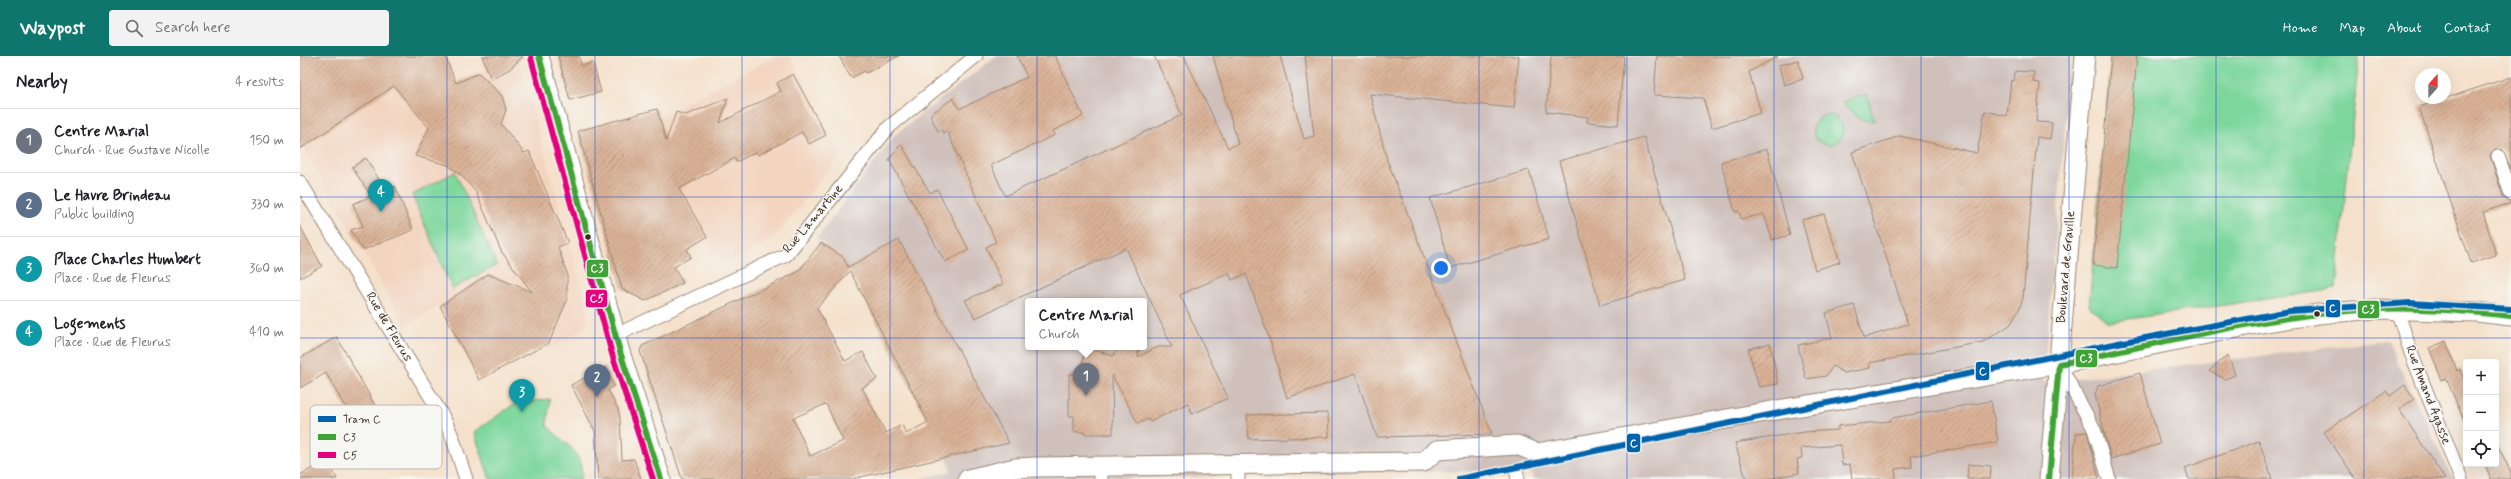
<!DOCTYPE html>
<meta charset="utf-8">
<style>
body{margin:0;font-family:Mynerve,sans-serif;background:#f2f2f2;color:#202124}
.controls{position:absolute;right:12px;bottom:12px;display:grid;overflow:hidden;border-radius:4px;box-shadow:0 4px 16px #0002}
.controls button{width:36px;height:36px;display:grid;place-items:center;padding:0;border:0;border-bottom:1px solid #e0e0e0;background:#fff;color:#202124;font:20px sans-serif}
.compass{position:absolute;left:2115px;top:12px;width:36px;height:36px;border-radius:50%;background:#fff;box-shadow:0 4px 16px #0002;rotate:21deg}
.you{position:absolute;left:1141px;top:212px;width:14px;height:14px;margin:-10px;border:3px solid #fff;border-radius:50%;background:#1a73e8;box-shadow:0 0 0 6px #1a73e833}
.badge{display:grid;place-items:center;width:26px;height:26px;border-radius:50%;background:#0f766e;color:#fff;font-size:13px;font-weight:700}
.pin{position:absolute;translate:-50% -33px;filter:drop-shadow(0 1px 2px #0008)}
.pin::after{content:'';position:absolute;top:21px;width:14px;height:12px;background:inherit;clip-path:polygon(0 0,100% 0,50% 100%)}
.popup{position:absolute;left:725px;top:242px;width:122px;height:52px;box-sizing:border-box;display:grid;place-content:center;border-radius:4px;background:#fff;filter:drop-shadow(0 1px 3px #0005);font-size:13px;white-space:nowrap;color:#757577}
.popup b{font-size:15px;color:#202124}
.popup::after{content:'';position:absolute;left:50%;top:100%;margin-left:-8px;border:8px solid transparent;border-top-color:#fff}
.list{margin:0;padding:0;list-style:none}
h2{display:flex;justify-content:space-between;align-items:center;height:52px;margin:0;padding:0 16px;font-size:17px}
h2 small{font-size:13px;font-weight:400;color:#757577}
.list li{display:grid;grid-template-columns:26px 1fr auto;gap:12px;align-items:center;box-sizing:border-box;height:64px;padding:0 16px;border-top:1px solid #e0e0e0}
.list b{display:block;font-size:15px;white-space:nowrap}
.list p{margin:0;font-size:13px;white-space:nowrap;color:#757577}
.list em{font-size:13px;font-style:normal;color:#757577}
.icon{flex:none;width:22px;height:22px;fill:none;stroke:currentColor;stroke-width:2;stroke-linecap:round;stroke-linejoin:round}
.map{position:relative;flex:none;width:2211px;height:423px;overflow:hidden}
header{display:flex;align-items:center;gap:24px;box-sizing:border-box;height:56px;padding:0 20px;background:#0f766e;color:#fff}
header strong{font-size:19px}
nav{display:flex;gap:22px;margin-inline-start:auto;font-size:14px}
.search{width:280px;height:36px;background:#f2f2f2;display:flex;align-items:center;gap:10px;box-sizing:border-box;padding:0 14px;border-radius:4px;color:#757577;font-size:15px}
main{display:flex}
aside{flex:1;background:#fff}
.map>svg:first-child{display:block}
.built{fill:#f3d4bf}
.industrial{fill:#cfc0bb;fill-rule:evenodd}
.grass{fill:url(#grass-tufts);stroke:#5c805e}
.park{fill:#7dd79d;stroke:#5c805e}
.building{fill:url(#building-hatch);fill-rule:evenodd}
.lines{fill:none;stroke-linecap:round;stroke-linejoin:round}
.street-casing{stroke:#988674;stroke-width:15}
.secondary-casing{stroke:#988674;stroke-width:21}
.street{stroke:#fff;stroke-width:13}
.secondary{stroke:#fff;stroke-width:19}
.bus-1-casing{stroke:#f6f6f2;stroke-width:9}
.bus-2-casing{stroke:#f6f6f2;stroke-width:9}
.bus-1{stroke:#3fa435;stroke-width:6}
.bus-2{stroke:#e5007d;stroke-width:6}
.tram-1-casing{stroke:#f6f6f2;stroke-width:9}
.tram-1{stroke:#0064ac;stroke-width:6}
.grid{fill:none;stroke:#1d4ed8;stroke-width:1;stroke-opacity:0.55}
.bus-dot{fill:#3b2a1e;stroke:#f6f6f2;stroke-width:1.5}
.labels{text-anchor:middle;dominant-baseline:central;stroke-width:3;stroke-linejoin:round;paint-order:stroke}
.street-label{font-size:13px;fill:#3b2a1e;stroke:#f6f6f2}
.key{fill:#f6f6f2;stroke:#beb9b2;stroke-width:1}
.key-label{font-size:11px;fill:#3b2a1e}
.line-badge{stroke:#f6f6f2;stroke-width:1.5}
.badge-label{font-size:11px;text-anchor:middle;font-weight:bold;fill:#fff}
</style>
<header>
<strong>Waypost</strong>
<div class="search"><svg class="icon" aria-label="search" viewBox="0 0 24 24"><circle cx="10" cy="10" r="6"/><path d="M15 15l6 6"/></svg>Search here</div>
<nav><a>Home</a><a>Map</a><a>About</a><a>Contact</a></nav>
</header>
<main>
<aside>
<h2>Nearby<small>4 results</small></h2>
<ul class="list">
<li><span class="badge" style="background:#6b7280">1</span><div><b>Centre Marial</b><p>Church · Rue Gustave Nicolle</p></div><em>150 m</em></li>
<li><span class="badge" style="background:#5c6f8a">2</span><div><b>Le Havre Brindeau</b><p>Public building</p></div><em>330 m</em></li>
<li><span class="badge" style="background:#0f9aa8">3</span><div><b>Place Charles Humbert</b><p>Place · Rue de Fleurus</p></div><em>360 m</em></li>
<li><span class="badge" style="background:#0f9aa8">4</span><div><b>Logements</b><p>Place · Rue de Fleurus</p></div><em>410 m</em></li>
</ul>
</aside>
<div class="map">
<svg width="2211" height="423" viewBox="0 0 2211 423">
<defs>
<pattern id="grass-tufts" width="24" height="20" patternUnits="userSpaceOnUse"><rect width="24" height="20" fill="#7dd79d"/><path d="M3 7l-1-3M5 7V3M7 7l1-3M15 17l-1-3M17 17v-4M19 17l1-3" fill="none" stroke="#6db987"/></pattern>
<pattern id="building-hatch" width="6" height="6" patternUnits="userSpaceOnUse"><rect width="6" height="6" fill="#dab296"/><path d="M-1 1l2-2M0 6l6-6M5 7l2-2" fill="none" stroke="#b2917a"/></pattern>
</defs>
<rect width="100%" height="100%" fill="#f6f6f2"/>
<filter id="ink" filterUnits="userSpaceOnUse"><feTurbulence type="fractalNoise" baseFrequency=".025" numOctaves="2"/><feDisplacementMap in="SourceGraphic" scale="8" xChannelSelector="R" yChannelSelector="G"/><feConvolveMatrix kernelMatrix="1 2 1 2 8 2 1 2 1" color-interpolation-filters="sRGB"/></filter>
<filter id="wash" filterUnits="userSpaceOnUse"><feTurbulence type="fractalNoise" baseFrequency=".012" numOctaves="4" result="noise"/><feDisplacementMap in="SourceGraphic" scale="16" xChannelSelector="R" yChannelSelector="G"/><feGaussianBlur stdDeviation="0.9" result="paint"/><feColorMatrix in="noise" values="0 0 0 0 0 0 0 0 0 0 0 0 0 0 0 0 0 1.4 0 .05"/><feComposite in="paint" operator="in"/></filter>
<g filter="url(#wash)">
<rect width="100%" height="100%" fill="#f5e1cb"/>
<path class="built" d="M476 0H490L542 97 473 183 422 209 379 133 359 61Z
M137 1 149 30 218 1 287 251V264L282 273 248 294 209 227 188 218 106 270 3 91Z"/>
<path class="industrial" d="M696 0H1771L1743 327 2087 284 2153 423H1233L1230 415 1040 416 799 423H620L651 415 646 401 543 201 517 182 595 79ZM728 245H844V291H728Z"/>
<path class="grass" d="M1567 38 1574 64C1558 68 1552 55 1541 46Z
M1513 74a15 15 0 1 1 30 0a15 15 0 1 1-30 0Z"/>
<path class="park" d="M1811 0H2059L2036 233 1808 266 1789 250Z
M155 116 197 209 152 233 112 139Z
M250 343 247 370C263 386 285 396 281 423H190L174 376 216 347Z"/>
<g id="blocks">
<path class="building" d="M0 0H145L156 27 179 17 202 40 206 54 201 68 224 97 229 95 268 187 258 191 267 217V244L249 287 179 324 140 250 188 218 232 236 201 195 176 136 161 119 148 109 115 100 129 72 94 30 0 93Z
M182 0H223L210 13 191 23Z
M258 0H279L281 10 293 7 301 36 270 44Z
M539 0H599L566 17 565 15 551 22Z
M717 0H755L783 60 753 75 755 79 691 109 705 140 882 59 854 0H884L928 92 938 88 913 0H980L1004 83 1014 80 1005 0H1219L1214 52 1070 38 1087 104 1192 378 1077 381 1055 318 987 342 970 284 946 218 932 224 929 217 880 239 928 342 892 358 888 347 850 366 848 363 838 368 812 319 813 378H784V376H774V360H769V318H780L786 291 813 300 818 291H839L838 301 858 291H872L826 192 675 262 665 244 703 228 686 191 696 186 647 75 643 77 641 73 638 75 630 59 653 42 659 53 727 21Z
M1251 0H1324L1318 69 1287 66 1288 61 1246 56Z
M1357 0H1478L1449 16 1461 57 1412 72 1403 42 1354 39Z
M1811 0H1837L1817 212 1793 209Z
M1498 4 1503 23 1484 29 1479 9Z
M1715 15 1734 16 1733 26 1740 27 1736 66 1752 67 1750 83 1737 81 1723 242 1718 256 1710 269 1683 286 1569 307 1570 312 1544 317 1533 310 1526 320 1506 323 1498 289 1532 282 1526 257 1554 249 1564 282 1608 268 1552 96 1600 80 1677 97 1685 55 1707 60 1711 24 1714 25Z
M493 18 526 79 509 88 502 76 458 99 456 96 436 106 435 102 379 133 407 181 387 193 391 201 374 211 383 227 345 245 322 233 278 75 357 53 366 85 376 56 386 59 428 42 420 67 481 35 477 27Z
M2211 21V113L2203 94 2195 93 2190 99 2203 141 2211 147 2183 156 2196 199 2171 207 2119 51Z
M1344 81 1385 224 1300 249 1259 105Z
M601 88 630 137 637 133 669 194 645 206 589 103Z
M1467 93 1490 179 1472 184 1464 158 1441 163 1439 155 1435 156 1421 106Z
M66 102 85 134 95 130 113 174 63 194 51 174 63 170 53 148 71 140 52 111Z
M1229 114 1249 183 1150 212 1130 142Z
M1524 158 1540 206 1515 214 1502 164Z
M0 170 22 210 0 222Z
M599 184 709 387 552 423H382L340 295 342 290 498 216 521 187 543 201 548 211ZM550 215 628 366 606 378 602 369 586 377 562 332 577 323 563 296 545 305 517 252ZM526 348 543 385 510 400 493 362Z
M37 281 94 384 71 397 26 317 0 332V302Z
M2146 285 2157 315 2160 313 2166 328V369L2146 322 2142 324 2129 292Z
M1470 287 1478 328 1459 331 1448 293Z
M1928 299 1935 319 1925 323 1909 315Z
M305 311 314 330 308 334 318 353 320 362 322 404 334 403 341 423H298L295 375 271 329Z
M1840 317 1860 388 1811 403 1795 339 1798 330Z
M2105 329 2114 343 2099 353 2145 423H2056L2024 376 2086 335 2090 340Z
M1691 345 1698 386 1611 400 1612 411 1595 413 1596 423H1552L1550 408 1542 409 1540 389 1501 392 1502 402 1497 403 1499 417 1467 423H1446L1435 387 1504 376 1538 374V370L1590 365 1592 362Z
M1028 357 1029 381 949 383 947 359Z
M1787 376 1799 423H1772L1776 377Z
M1959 385 1972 423H1889L1885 412Z
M2196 386 2211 416V423H2191L2185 408H2196Z
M27 404 37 423H0V419Z
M1668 408 1691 410 1690 423H1667Z"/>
</g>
</g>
<g filter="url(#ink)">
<use href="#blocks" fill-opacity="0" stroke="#988674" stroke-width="1"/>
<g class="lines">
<g class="street-casing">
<path id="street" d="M2198 100 2211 138
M0 126 143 361 152 380 166 423
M2097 254 2111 297 2161 423
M316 279 486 199 589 71 676 0
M1759 308 1794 373 1809 423
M801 410V423
M1216 414 1218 423
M938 423V409"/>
</g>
<g class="secondary-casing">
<path id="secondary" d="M239 0 320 296 361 423
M668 423 715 412 736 411 1123 406 1137 394 1217 389 1237 397 1477 354 1759 308 1966 266 2018 258 2076 253 2177 256 2211 260
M1749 423 1785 0"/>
</g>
<use href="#street" class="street"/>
<use href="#secondary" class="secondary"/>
<g class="bus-1-casing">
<path id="bus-1" d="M239 0 320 296 361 423
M1749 423 1759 308C1863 287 1969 258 2075 253 2120 251 2167 255 2211 260"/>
</g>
<g class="bus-2-casing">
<path id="bus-2" d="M231 2 312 298 353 423"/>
</g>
<use href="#bus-1" class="bus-1"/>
<use href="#bus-2" class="bus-2"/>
<g class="tram-1-casing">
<path id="tram-1" d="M1159 423 1818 287 1990 255 2110 247 2211 253"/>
</g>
<use href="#tram-1" class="tram-1"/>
</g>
</g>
<path class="grid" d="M147 0V423M295 0V423M442 0V423M590 0V423M737 0V423M884 0V423M1032 0V423M1179 0V423M1327 0V423M1474 0V423M1621 0V423M1769 0V423M1916 0V423M2064 0V423M0 141H2211M0 282H2211"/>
<g class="bus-dot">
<circle cx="288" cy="181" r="3.5"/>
<circle cx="2017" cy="258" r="3.5"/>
</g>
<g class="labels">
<g class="street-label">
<text transform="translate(513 163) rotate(-50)">Rue Lamartine</text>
<text transform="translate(1766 211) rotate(-85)">Boulevard de Graville</text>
<text transform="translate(89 271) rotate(59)">Rue de Fleurus</text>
<text transform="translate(2128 339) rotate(69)">Rue Amand Agasse</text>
</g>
</g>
<rect x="10" y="349" width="132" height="64" rx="6" class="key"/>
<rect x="18" y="360" width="18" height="6" fill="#0064ac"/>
<rect x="18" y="378" width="18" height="6" fill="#3fa435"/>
<rect x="18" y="396" width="18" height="6" fill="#e5007d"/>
<g class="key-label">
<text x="43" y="367">Tram C</text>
<text x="43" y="385">C3</text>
<text x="43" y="403">C5</text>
</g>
<g class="line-badge">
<rect x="286" y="203" width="23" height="19" rx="4" fill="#3fa435"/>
<rect x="285" y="233" width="23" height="19" rx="4" fill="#e5007d"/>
<rect x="2025" y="243" width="16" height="19" rx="4" fill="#0064ac"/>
<rect x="2057" y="244" width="23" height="19" rx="4" fill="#3fa435"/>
<rect x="1775" y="293" width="23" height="19" rx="4" fill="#3fa435"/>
<rect x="1675" y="305" width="15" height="20" rx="4" fill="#0064ac"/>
<rect x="1326" y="377" width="15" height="20" rx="4" fill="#0064ac"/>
</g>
<g class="badge-label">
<text x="297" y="216">C3</text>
<text x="297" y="246">C5</text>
<text x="2033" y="256">C</text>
<text x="2068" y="257">C3</text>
<text x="1786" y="306">C3</text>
<text x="1683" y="319">C</text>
<text x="1334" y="391">C</text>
</g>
</svg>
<div class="controls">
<button>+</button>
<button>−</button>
<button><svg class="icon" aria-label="locate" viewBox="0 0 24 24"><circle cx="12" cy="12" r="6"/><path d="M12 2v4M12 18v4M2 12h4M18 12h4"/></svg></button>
</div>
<svg class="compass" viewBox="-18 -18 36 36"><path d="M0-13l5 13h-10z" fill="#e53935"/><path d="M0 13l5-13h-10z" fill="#757577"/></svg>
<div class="you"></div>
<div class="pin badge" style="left:786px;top:340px;background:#6b7280">1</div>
<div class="popup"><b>Centre Marial</b>Church</div>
<div class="pin badge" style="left:297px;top:341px;background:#5c6f8a">2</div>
<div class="pin badge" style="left:222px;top:356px;background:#0f9aa8">3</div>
<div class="pin badge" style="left:81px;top:156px;background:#0f9aa8">4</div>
</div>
</main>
